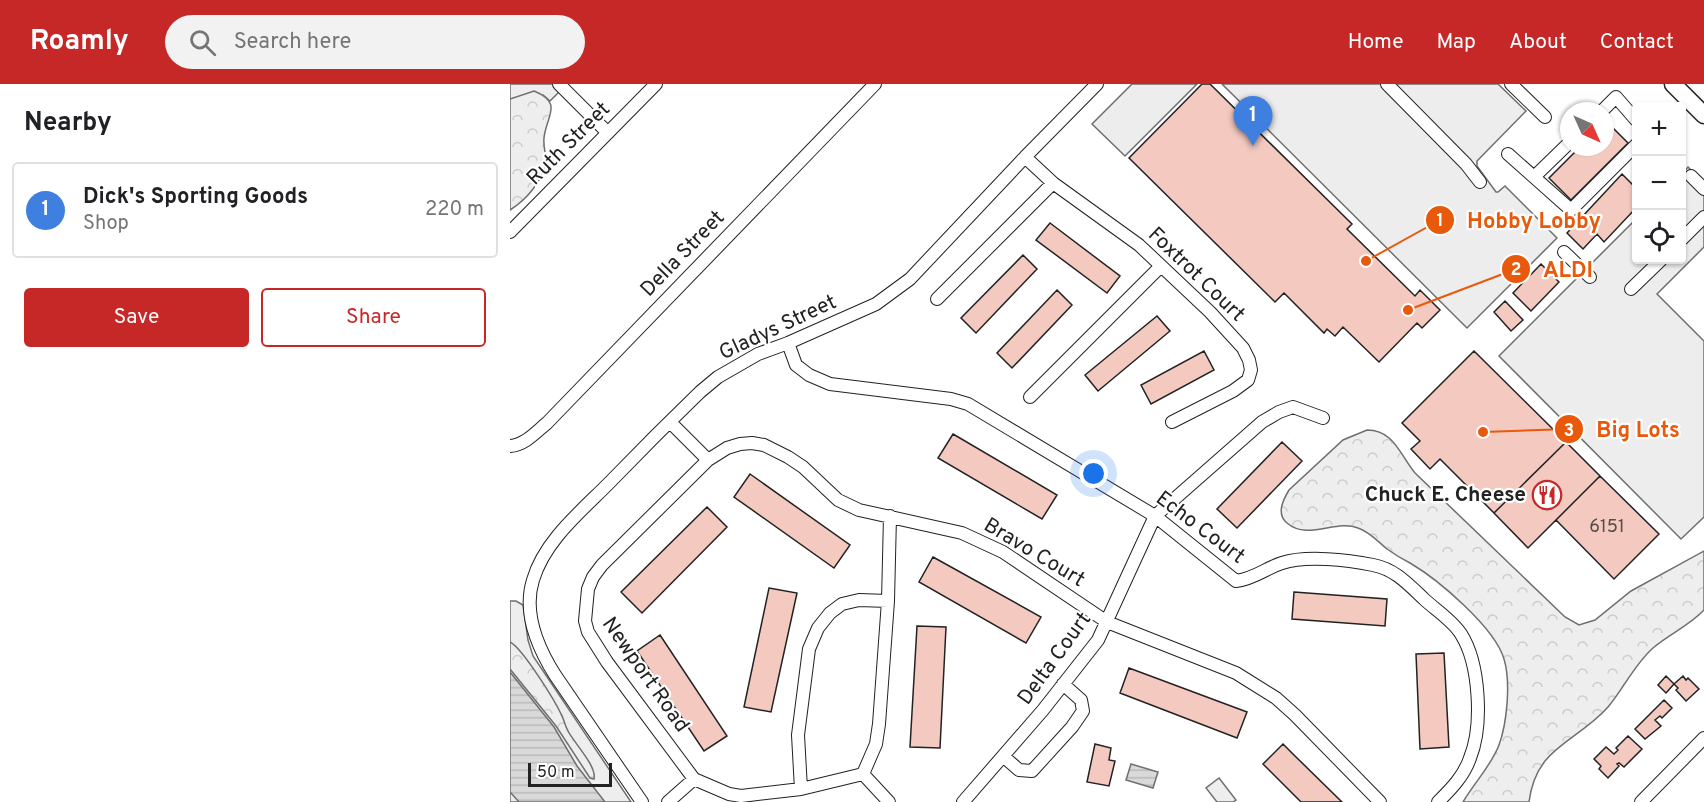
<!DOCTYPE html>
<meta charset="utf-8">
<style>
body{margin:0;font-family:Overpass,sans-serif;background:#f2f2f2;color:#202124}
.controls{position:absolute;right:18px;top:18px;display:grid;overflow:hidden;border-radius:6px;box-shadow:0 2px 4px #0004}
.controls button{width:54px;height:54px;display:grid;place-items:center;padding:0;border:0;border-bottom:2px solid #e0e0e0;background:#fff;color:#202124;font:30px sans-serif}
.compass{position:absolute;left:1050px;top:18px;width:54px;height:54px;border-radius:50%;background:#fff;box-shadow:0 2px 4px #0004;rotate:135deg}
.scale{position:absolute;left:18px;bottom:15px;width:84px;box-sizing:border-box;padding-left:6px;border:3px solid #222;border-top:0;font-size:16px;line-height:21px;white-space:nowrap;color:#222;-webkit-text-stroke:4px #fff;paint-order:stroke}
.you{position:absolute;left:584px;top:390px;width:21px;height:21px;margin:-15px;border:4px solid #fff;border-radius:50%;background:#1a73e8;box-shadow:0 0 0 9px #1a73e833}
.badge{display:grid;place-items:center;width:39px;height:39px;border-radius:50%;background:#c62828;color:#fff;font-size:20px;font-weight:700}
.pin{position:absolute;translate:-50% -50px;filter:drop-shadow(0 2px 3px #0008)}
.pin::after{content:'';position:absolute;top:32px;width:21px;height:18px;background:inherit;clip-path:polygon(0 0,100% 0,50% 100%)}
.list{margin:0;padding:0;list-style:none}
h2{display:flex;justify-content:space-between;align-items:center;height:78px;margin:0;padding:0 24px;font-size:26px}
h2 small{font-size:20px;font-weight:400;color:#757577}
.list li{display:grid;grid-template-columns:39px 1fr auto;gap:18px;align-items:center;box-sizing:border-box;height:96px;margin:0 12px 12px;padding:0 12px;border:2px solid #e0e0e0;border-radius:6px}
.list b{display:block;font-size:22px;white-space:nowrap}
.list p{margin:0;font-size:20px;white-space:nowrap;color:#757577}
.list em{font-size:20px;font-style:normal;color:#757577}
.actions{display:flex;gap:12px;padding:18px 24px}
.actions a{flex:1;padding:14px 0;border:2px solid #c62828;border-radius:6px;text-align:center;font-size:21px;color:#c62828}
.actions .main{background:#c62828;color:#fff}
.icon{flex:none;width:33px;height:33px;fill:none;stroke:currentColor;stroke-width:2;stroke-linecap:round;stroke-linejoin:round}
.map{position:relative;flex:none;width:1194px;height:718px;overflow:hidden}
header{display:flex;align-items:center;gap:36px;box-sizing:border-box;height:84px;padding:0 30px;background:#c62828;color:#fff}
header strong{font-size:28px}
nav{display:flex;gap:33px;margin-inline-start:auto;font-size:21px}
.search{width:420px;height:54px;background:#f2f2f2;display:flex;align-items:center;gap:15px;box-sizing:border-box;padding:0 21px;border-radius:33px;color:#757577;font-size:22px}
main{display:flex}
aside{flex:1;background:#fff}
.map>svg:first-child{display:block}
.grass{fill:#eee;stroke:#6f6f6f;stroke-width:1.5}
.forest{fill:url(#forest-crowns);stroke:#6f6f6f;stroke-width:1.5}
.parking{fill:#ededed;stroke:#6f6f6f;stroke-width:1.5}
.water{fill:url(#water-rules);stroke:#6f6f6f;stroke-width:1.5}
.building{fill:#f3c9c0;stroke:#222;stroke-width:1.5}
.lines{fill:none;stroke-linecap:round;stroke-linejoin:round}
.minor-casing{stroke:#222;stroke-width:14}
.major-casing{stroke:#222;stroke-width:19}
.minor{stroke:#fff;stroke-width:12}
.major{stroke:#fff;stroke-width:16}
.labels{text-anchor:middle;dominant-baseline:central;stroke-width:4.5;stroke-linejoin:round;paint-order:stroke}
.number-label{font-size:18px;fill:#564c4a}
.street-label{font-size:21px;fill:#222;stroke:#fff}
.poi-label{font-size:21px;font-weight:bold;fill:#222;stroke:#fff;text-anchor:end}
.leader{fill:none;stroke:#e8590c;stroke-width:2}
.callout-dot{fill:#e8590c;stroke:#fff;stroke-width:2}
.mark-label{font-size:18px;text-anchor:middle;font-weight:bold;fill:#fff}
.callout-label{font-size:22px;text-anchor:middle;font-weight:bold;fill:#e8590c;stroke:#fff;stroke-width:4.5;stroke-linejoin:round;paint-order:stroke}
</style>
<header>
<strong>Roamly</strong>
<div class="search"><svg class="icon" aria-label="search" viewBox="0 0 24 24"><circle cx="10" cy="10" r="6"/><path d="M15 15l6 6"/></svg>Search here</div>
<nav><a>Home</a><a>Map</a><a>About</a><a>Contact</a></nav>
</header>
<main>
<aside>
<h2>Nearby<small></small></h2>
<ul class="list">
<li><span class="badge" style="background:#3f7fe0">1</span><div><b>Dick's Sporting Goods</b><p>Shop</p></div><em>220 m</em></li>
</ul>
<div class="actions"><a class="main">Save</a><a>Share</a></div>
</aside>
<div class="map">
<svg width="1194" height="718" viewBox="0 0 1194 718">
<defs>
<pattern id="forest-crowns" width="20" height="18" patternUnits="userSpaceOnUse" patternTransform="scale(1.5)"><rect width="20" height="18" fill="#eee"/><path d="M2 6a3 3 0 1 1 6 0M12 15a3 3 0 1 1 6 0" fill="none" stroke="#ccc"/></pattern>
<pattern id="water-rules" width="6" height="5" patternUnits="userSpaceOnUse" patternTransform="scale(1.5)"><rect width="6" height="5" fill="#d9d9d9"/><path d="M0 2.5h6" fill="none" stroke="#bababa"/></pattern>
</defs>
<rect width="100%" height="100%" fill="#fff"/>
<path class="grass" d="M0 0H57L40 17 33 11 0 15Z
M0 517H6L13 521 18 556 23 572 121 718H0Z
M709 694 726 716 723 718H707L696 704Z"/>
<path class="forest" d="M24 7C54 19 36 32 34 54 33 62 36 70 36 77 33 97 16 116 0 126V15Z
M857 346C884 346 890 371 905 389L1055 533 1069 541 1085 536 1121 507 1194 467V526C1179 542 1159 550 1143 564 1124 581 1114 604 1098 623 1066 659 1026 662 1019 718H953C964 699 981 682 989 661 997 639 1001 598 994 575 985 544 929 496 900 479 892 475 884 470 877 465 867 457 860 448 848 444 826 435 798 457 777 439 766 430 773 416 779 406L833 356Z
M0 558C12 564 44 615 51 630 54 635 55 642 58 647 64 659 87 682 84 695L80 694 46 642 0 585Z"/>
<path class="parking" d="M622 0H687L615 72 582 40Z
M712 0H988L1016 27 967 77V82L986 108H988L995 102 1047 154 957 244Z
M1178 83 1194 99V163L1147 210 1194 257V433L1171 455 989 272 1126 135V176H1172V90Z"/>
<path class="water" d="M0 588 44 643 67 682 95 718H9L0 708Z
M621 680 648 688 643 704 616 696Z"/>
<path class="building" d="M692 0H700L842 140 837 145 905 212 910 206 930 226 912 244 907 239 869 278 833 243 825 252 817 245 814 249 774 209 765 218 619 74Z
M1096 37 1118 59 1061 116 1039 94 1070 63H1095Z
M1112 90 1126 104V124L1094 158 1087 150 1073 165 1057 149Z
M540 139 610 192 597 209 526 156Z
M513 171 527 185 466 249 451 234Z
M1031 180 1049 198 1021 227 1003 209Z
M547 206 562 221 502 284 487 269Z
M995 217 1013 236 1001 247 984 228Z
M647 232 660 247 588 307 575 291Z
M694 267 704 286 641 320 631 301Z
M964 267 1056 358 984 429 930 375 920 385 901 365 910 357 892 339Z
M443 350 547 411 532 435 428 374Z
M772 358 792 377 727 444 707 425Z
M1056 358 1090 392 1018 464 984 429Z
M240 390 340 461 324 484 224 413Z
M1090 392 1149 450 1104 495 1046 436Z
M197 423 217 443 132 529 111 508Z
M423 473 531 533 516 559 409 498Z
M259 504 287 509 261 628 234 623Z
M784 508 877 515 875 542 782 535Z
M407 542 436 543 430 664 400 663Z
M150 551 217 652 194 667 127 567Z
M934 569 939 663 910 665 906 570Z
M619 584 737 628 727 654 610 609Z
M1156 592 1164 600 1156 609 1148 601Z
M1173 592 1176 596 1178 594 1189 605 1176 617 1166 606 1168 604 1164 600Z
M1154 616 1162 624 1152 634 1150 632 1145 636 1151 642 1135 655 1125 645Z
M1118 652 1132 665 1114 683 1109 679 1107 680 1109 682 1098 694 1089 685 1091 682 1084 675 1096 663 1104 670 1108 666 1106 664Z
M585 660 601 664 599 676 605 677 599 702 577 698Z
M773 660 785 672 832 718H791L753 680Z"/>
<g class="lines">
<g class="minor-casing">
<path id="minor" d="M49 0 98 49
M877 0 956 80 970 98
M1001 0 1035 33
M1092 27 1106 13 1126 36
M998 70 1061 126 1126 61
M515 73 543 99 629 161 700 228 733 264 739 276 741 286 738 296 723 307 662 338
M1181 92 1194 105
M1024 93 1059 59
M0 148 146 0
M1172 155 1194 133
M1054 168 1080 193
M1121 205 1151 176
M427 215 543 99
M278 259 286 281 299 291 320 300 441 315 458 320 645 432 726 497C744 495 756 484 772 479 796 471 838 476 863 481 885 485 899 501 915 516 926 526 943 537 951 550 970 580 973 642 960 674 954 692 941 705 928 718
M520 313 651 182
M160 338 198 376
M0 362C15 361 26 348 37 339L365 0
M380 432 378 517 369 640 366 660 353 690 291 705 231 712 219 710 184 695 97 578 78 548 75 537 78 505 83 493 92 481 198 376 217 364 230 360 242 359 254 361 278 373 293 383 328 416 349 426 452 449 493 468 597 538 726 589 766 614 785 631 870 718
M493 672 509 686 522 687 562 643 573 627 571 616 553 600
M353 690 379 718
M291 705 288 651 299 565 308 544 320 529 332 520 349 516 378 517
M132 718 45 591C28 564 13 528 23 496 35 455 74 425 102 396 131 366 160 337 190 308L208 293 248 270 278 259 366 220 400 195 515 73 587 0
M158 718 184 695
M453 718 533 626 588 556 645 432 752 338 769 328 783 323 813 334
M1131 718 1194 654"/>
</g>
<g class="major-casing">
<path id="major" d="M1163 0 1194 31"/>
</g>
<use href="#minor" class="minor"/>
<use href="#major" class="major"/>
</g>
<defs>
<g id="restaurant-ring" transform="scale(1.5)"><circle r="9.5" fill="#fff" stroke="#c62828" stroke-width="1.5"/><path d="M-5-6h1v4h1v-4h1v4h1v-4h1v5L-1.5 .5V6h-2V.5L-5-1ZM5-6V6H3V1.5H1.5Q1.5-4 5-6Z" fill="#c62828"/></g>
</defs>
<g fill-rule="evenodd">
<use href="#restaurant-ring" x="1037" y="411"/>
</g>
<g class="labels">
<g class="number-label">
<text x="1097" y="443">6151</text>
</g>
<g class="street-label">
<text transform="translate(59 60) rotate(-45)">Ruth Street</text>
<text transform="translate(173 170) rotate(-46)">Della Street</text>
<text transform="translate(686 191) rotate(44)">Foxtrot Court</text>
<text transform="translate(268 244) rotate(-25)">Gladys Street</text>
<text transform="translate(690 444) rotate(37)">Echo Court</text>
<text transform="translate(524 469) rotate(31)">Bravo Court</text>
<text transform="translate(545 575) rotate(-54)">Delta Court</text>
<text transform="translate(135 591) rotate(55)">Newport Road</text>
</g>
<g class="poi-label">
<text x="1016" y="411">Chuck E. Cheese</text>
</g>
</g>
<path class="leader" d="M856 177L930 136M898 226L1006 185M973 348L1059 345"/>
<g class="callout-dot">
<circle cx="856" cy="177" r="6"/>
<circle cx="898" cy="226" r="6"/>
<circle cx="973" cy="348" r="6"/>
<circle cx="930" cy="136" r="15"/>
<circle cx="1006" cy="185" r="15"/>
<circle cx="1059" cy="345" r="15"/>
</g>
<g class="mark-label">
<text x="930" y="142">1</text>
<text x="1006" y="191">2</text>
<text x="1059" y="352">3</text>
</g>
<g class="callout-label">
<text x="1024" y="144">Hobby Lobby</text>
<text x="1058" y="193">ALDI</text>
<text x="1128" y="353">Big Lots</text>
</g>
</svg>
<div class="controls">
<button>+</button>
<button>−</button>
<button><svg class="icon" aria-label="locate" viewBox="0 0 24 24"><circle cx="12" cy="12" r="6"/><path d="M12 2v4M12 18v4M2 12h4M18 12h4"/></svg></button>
</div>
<svg class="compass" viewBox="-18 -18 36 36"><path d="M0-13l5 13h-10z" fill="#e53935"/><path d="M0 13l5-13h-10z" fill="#757577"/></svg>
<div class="scale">50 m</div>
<div class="you"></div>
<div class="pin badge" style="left:743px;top:62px;background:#3f7fe0">1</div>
</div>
</main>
